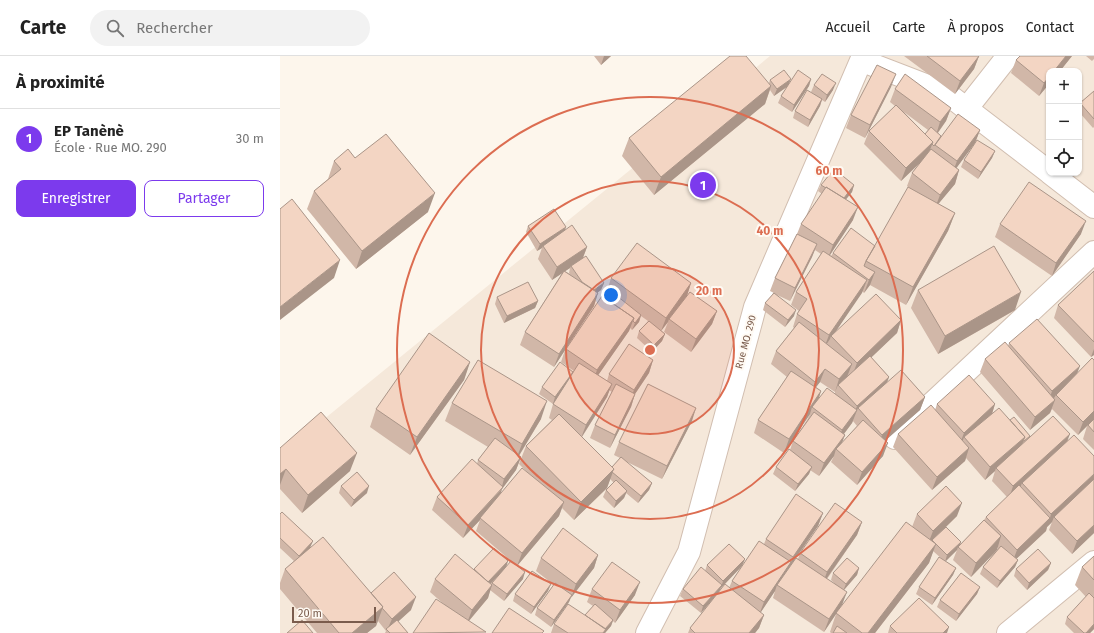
<!DOCTYPE html>
<html lang="fr">
<meta charset="utf-8">
<style>
body{margin:0;font-family:"Fira Sans",sans-serif;background:#f2f2f2;color:#222}
.controls{position:absolute;right:12px;top:12px;display:grid;overflow:hidden;border-radius:8px;box-shadow:0 1px 3px #0004}
.controls button{width:36px;height:36px;display:grid;place-items:center;padding:0;border:0;border-bottom:1px solid #e0e0e0;background:#fff;color:#222;font:20px sans-serif}
.scale{position:absolute;left:12px;bottom:10px;width:84px;box-sizing:border-box;padding-left:4px;border:2px solid #7a5c4d;border-top:0;font-size:11px;line-height:14px;white-space:nowrap;color:#7a5c4d;-webkit-text-stroke:3px #fffaf3;paint-order:stroke}
.you{position:absolute;left:331px;top:239px;width:14px;height:14px;margin:-10px;border:3px solid #fff;border-radius:50%;background:#1a73e8;box-shadow:0 0 0 6px #1a73e833}
.badge{display:grid;place-items:center;width:26px;height:26px;border-radius:50%;background:#7c3aed;color:#fff;font-size:13px;font-weight:700}
.pin{position:absolute;translate:-50% -50%;border:2px solid #fff;box-shadow:0 1px 4px #0006}
.list{margin:0;padding:0;list-style:none}
h2{display:flex;justify-content:space-between;align-items:center;height:52px;margin:0;padding:0 16px;font-size:17px}
h2 small{font-size:13px;font-weight:400;color:#767676}
.list li{display:grid;grid-template-columns:26px 1fr auto;gap:12px;align-items:center;box-sizing:border-box;height:60px;padding:0 16px;border-top:1px solid #e0e0e0}
.list b{display:block;font-size:15px;white-space:nowrap}
.list p{margin:0;font-size:13px;white-space:nowrap;color:#767676}
.list em{font-size:13px;font-style:normal;color:#767676}
.actions{display:flex;gap:8px;padding:12px 16px}
.actions a{flex:1;padding:9px 0;border:1px solid #7c3aed;border-radius:8px;text-align:center;font-size:14px;color:#7c3aed}
.actions .main{background:#7c3aed;color:#fff}
.icon{flex:none;width:22px;height:22px;fill:none;stroke:currentColor;stroke-width:2;stroke-linecap:round;stroke-linejoin:round}
.map{position:relative;flex:none;width:814px;height:577px;overflow:hidden}
header{display:flex;align-items:center;gap:24px;box-sizing:border-box;height:56px;padding:0 20px;background:#fff;border-bottom:1px solid #e0e0e0}
header strong{font-size:19px}
nav{display:flex;gap:22px;margin-inline-start:auto;font-size:14px}
.search{width:280px;height:36px;background:#f2f2f2;display:flex;align-items:center;gap:10px;box-sizing:border-box;padding:0 14px;border-radius:22px;color:#767676;font-size:15px}
main{display:flex}
aside{flex:1;background:#fff}
.map>svg:first-child{display:block}
.residential{fill:#f5e8da;fill-rule:evenodd}
.lines{fill:none;stroke-linecap:round;stroke-linejoin:round}
.minor-casing{stroke:#d1beb0;stroke-width:24}
.minor{stroke:#fff;stroke-width:22}
.wall{fill:#d1b7a8;fill-rule:evenodd}
.shaded-wall{fill:#aa9588}
.building{fill:#f3d5c3;stroke:#aa9588}
.ring{fill:none;stroke:#dc6d51;stroke-width:2}
.labels{text-anchor:middle;dominant-baseline:central;stroke-width:4;stroke-linejoin:round;paint-order:stroke}
.street-label{font-size:10px;fill:#7a5c4d;stroke:#fffaf3}
.centre{fill:#dc6d51;stroke:#fffaf3;stroke-width:2}
.ring-label{font-size:12px;text-anchor:middle;font-weight:bold;fill:#dc6d51;stroke:#fffaf3;stroke-width:4;stroke-linejoin:round;paint-order:stroke}
</style>
<header>
<strong>Carte</strong>
<div class="search"><svg class="icon" aria-label="search" viewBox="0 0 24 24"><circle cx="10" cy="10" r="6"/><path d="M15 15l6 6"/></svg>Rechercher</div>
<nav><a>Accueil</a><a>Carte</a><a>À propos</a><a>Contact</a></nav>
</header>
<main>
<aside>
<h2>À proximité<small></small></h2>
<ul class="list">
<li><span class="badge">1</span><div><b>EP Tanènè</b><p>École · Rue MO. 290</p></div><em>30 m</em></li>
</ul>
<div class="actions"><a class="main">Enregistrer</a><a>Partager</a></div>
</aside>
<div class="map">
<svg width="814" height="577" viewBox="0 0 814 577">
<rect width="100%" height="100%" fill="#fdf6ec"/>
<path class="residential" d="M490 0H814V577H0V399ZM769 15H799V117H769Z"/>
<g class="lines">
<g class="minor-casing">
<path id="minor" d="M588 7 666 37 769 116
M687 52 728 0
M770 117 814 151
M615 382 814 196
M367 577 409 496 475 251 583 0
M728 577 814 506"/>
</g>
<use href="#minor" class="minor"/>
</g>
<path class="wall" d="M314 0H331L321 9Z
M624 0H699L694 13 675 38Z
M740 0H792L780 15H769V28L759 40 731 17 736 4Z
M806 0H814V3L812 5Z
M531 23 529 30 512 56 498 47 501 40 507 31 494 40 490 34 485 48 374 139 342 100 349 82 489 27 490 24 509 27Z
M534 29 553 34 545 46 542 44 540 50 528 71 513 62 515 55 535 39 531 36Z
M611 31 585 82 566 72 571 59Z
M615 33 671 52 666 65 658 77 661 80 700 74 695 87 676 112 679 114 675 128 658 148 675 157 668 175 626 249 590 229 584 237 582 235 554 278 621 264 617 277 591 301 609 321 607 327 645 341 640 354 605 384 603 400 577 429 551 406 554 400 539 420 530 414 529 418 515 435 493 418 496 411 510 394 513 385 527 364 530 358 504 397 474 377 478 364 507 321 491 308 496 295 514 272 513 271 517 258 519 255 511 249 516 236 541 198 535 194 532 201 510 245 497 239 514 260 505 271 483 254 485 247 494 237 490 235 495 222 517 178 521 168 542 138 538 135 541 129H574L572 136 566 143 573 164 550 199 551 200 553 197 595 190 629 132 627 130 632 117 639 108 621 125 584 88 589 75 615 50 610 46ZM624 56 648 74 645 78ZM540 326 555 336V337L538 344 541 335 536 331ZM575 361 573 365 577 370 561 388 565 379 564 378 572 367Z
M814 35V71L813 72 799 56V51L800 47Z
M715 95 712 102 698 123 681 111 684 104Z
M75 102 148 156 76 213 27 153 34 135 48 123 54 105Z
M720 168 801 178 772 220 715 181Z
M248 170 285 175 307 191 303 202 324 227 321 234 318 236 314 250 288 289 332 247 336 242 327 235 331 222 411 227 407 239 437 255 432 268 411 296 384 276 388 266 381 275 378 272 385 278 382 285 372 296 357 282 359 275 368 265 361 260 359 266 352 274 350 272 349 275 318 319 327 325 329 318 373 304 369 317 355 338 351 351 330 392 310 382 315 369 332 336 329 334 327 341 302 381 332 411 340 402 334 399 339 386 412 365 382 423 345 405 372 427 369 434 358 447 346 437 344 442 334 452 323 441 326 434 334 427 330 423 327 432 294 464 282 452 279 460 237 510 196 475 200 464 183 482 152 454 157 441 197 408 198 404 208 391 165 365 172 347 261 363 239 400 241 401 236 414 222 433 220 439 250 419 239 408 246 390 272 364 269 362 273 348 281 336 273 348 259 338 262 331 293 316 292 319 294 315 281 306 285 294 274 311 240 289 245 276 282 217 272 224 258 203 262 192 257 195 246 176ZM290 212 289 217 290 218 285 215Z
M814 215V299L811 301 774 262 778 249Z
M638 234 735 254 658 298 631 252Z
M217 241 258 245 255 252 224 267 215 248Z
M729 287 797 317 814 363V394L803 383 807 370 798 379 772 353 770 357 750 374 700 316 705 303 728 290Z
M190 306 184 324 130 399 90 371 96 353Z
M657 348H715L712 358 730 364 750 381 788 384 814 477 792 498 769 474 772 466 767 471 766 475 736 503 738 504 735 511 717 532 700 518 703 511 718 492 717 491V494L691 521 673 504 677 494 665 505 676 512 673 519 652 549 636 538 639 531 662 503 653 495 649 507 595 577H551L550 576 556 558 544 576 493 542 495 535 480 557 484 559 479 572 475 577H408L410 572 439 536 421 557 400 540 403 533 425 515 427 509 465 503 462 510 441 532 439 535 449 532 452 525 484 488 486 483 543 457 538 470 516 502 518 503 520 497 582 466 577 479 547 523 555 528 551 524 553 517 579 512 577 519 564 534 562 549 558 555 632 471 637 458 677 460 666 471 681 486 680 489 704 464 706 461 727 441 712 425 715 415 705 424 686 402 685 405 652 434 613 391 618 378 655 354Z
M0 392 70 415 22 457 0 433Z
M61 430 87 437 71 451 59 437Z
M0 458 31 492 91 537 131 554 118 565 128 577H105L106 575 98 565 96 570 87 577H37L0 533V527L5 513 14 505 0 492Z
M318 499 314 512 291 541 289 546 271 571 255 559 257 552 274 529 256 515 261 502Z
M814 500V573L810 577H794L785 568 787 561 806 541 795 529 802 511Z
M771 507 768 514 747 534 734 520 736 513Z
M226 510 243 523 224 545 210 534 208 542 189 565 166 550 150 536 155 523 194 513Z
M271 528 268 535 251 558 233 545 235 538Z
M700 531 697 538 676 565 657 551 660 544Z
M312 533 355 539 335 567 333 565 331 570 325 577H271L274 568 305 559 313 550 307 546Z
M610 570 667 577H608Z"/>
<path class="shaded-wall" d="M324 0H331L321 9Z
M699 0 694 13 675 38 680 25Z
M786 0H792L780 15H774Z
M616 18 611 31 585 82 590 69Z
M769 21V28L759 40 764 27Z
M511 23 508 30 494 40 497 33Z
M531 23 529 30 512 56 514 49Z
M556 27 553 34 545 46 547 39Z
M491 30 485 48 374 139 381 121Z
M542 43 540 50 528 71 530 64Z
M671 52 666 65 656 79 660 66Z
M700 74 695 87 672 118 677 105Z
M653 86 648 99 621 125 626 112Z
M715 95 712 102 698 123 701 116Z
M679 114 675 128 655 152 660 139Z
M574 129 572 136 559 152 561 145Z
M155 137 148 156 76 213 82 195Z
M578 151 573 164 548 202 553 189Z
M675 157 668 175 626 249 633 231Z
M806 165 801 178 772 220 776 207Z
M286 171 284 178 263 190 262 192 257 195 260 188Z
M537 188 532 201 510 245 515 232Z
M307 191 302 204 291 210 290 212 272 224 277 211Z
M60 204 54 222 0 264V251Z
M595 216 590 229 584 237 589 224Z
M587 224 582 237 552 281 551 280 550 283 544 292 549 279Z
M324 227 321 234 307 244 309 237Z
M411 227 407 240 389 263 388 266 381 275 386 262Z
M741 236 735 254 658 298 665 280Z
M318 237 314 250 274 311 279 298Z
M258 245 255 252 224 267 227 260Z
M516 254 514 260 505 271 508 264Z
M437 255 432 268 411 296 416 283Z
M361 259 359 266 352 274 355 267Z
M354 262 349 275 312 328 317 314Z
M621 264 617 277 572 320 577 307Z
M385 278 382 285 372 296 374 289Z
M814 293V299L811 301Z
M373 304 369 317 349 347 354 334Z
M190 306 184 324 130 399 137 381Z
M572 308 567 321 558 329 555 336 559 323Z
M800 310 795 323 776 339 774 342 768 348 772 335Z
M545 313 540 326 530 339 535 326Z
M293 316 291 322 273 348 275 341Z
M609 321 604 334 578 352 572 367 557 387 562 374 574 358 577 350Z
M332 328 327 341 301 382 306 369Z
M541 335 537 348 532 351 530 358 504 397 509 383Z
M355 338 351 351 330 392 335 379Z
M645 341 640 354 597 392 602 379Z
M775 344 770 357 750 374 755 361Z
M267 345 261 363 235 406 242 388Z
M715 348 711 361 684 381 682 387 679 390 684 377Z
M416 352 412 365 382 423 387 410Z
M814 355V363L798 379 803 366Z
M790 378 785 391 742 427 740 432 729 443 733 430Z
M565 379 560 392 556 393 554 400 539 420 544 407Z
M745 381 740 394 716 412 715 415 705 424 710 411Z
M608 387 603 400 577 429 582 416Z
M689 392 685 405 652 434 657 421Z
M77 397 70 415 22 457 28 439Z
M241 401 236 414 222 433 218 445 200 462V464L183 482 188 469 221 434 224 423Z
M532 411 529 418 515 435 518 428Z
M6 413 0 429V418Z
M334 413 327 432 294 464 301 446Z
M814 418V426L774 461 772 466 767 471 766 475 732 507 737 494 770 462 771 458Z
M372 427 369 434 358 447 361 440Z
M89 430 87 437 71 451 74 444Z
M347 435 344 442 334 452 336 445Z
M284 446 279 460 237 510 242 497Z
M682 447 677 460 648 488 653 475Z
M543 457 538 470 497 529 495 535 479 559 484 546 511 506 513 501Z
M582 466 577 479 542 529 547 516Z
M814 469V477L792 498 797 485Z
M721 480 717 494 691 521 696 507Z
M33 485 30 492 16 507 19 500Z
M681 486 679 491H678L677 494 665 506 667 499Z
M656 488 649 507 595 577H588Z
M318 499 314 512 291 542 296 528Z
M465 503 462 510 441 532 443 525Z
M738 504 735 511 717 532 720 525Z
M228 505 226 512 204 534 207 527Z
M771 507 768 514 747 534 749 527Z
M579 512 577 519 563 535 566 528Z
M676 512 673 519 652 549 655 542Z
M245 516 243 523 224 545 227 538Z
M360 526 355 539 335 567 340 554Z
M271 528 268 535 251 558 254 551Z
M212 529 208 542 187 567 192 554Z
M442 529 439 536 421 557 423 550Z
M700 531 697 538 676 565 679 558Z
M567 536 562 549 544 576 549 563Z
M292 539 289 546 271 571 274 564Z
M136 541 131 554 108 575 107 574 112 563Z
M103 551 96 570 87 577H72Z
M484 559 479 572 475 577H469Z
M333 564 331 570 325 577H322Z
M814 568V573L810 577H806Z
M669 571 667 577H663Z"/>
<path class="building" d="M450 0H466L491 30 381 121 349 82Z
M647 0H699L680 25Z
M740 0H786L774 15H769V21L764 27 736 4Z
M597 9 616 18 590 69 571 59Z
M504 14 511 23 497 33 490 24Z
M518 14 531 23 514 49 501 40Z
M542 18 556 27 547 39 534 29Z
M625 18 671 52 660 66 615 33Z
M527 34 542 43 530 64 515 55Z
M814 35V63L800 47Z
M616 49 653 86 626 112 589 75Z
M678 58 700 74 677 105 655 89Z
M651 71 661 80 654 90 652 88 653 86 645 78Z
M106 78 155 137 82 195 34 135 61 113 54 105 68 93 75 102Z
M697 84 715 95 701 116 684 104Z
M651 93 679 114 660 139 632 117Z
M554 113 574 129 564 142 546 131V132L541 129Z
M749 126 806 165 776 207 720 168Z
M546 131 578 151 553 189 521 168Z
M628 131 675 157 633 231 586 205Z
M12 143 60 204 0 251V153Z
M274 153 286 171 260 188 248 170Z
M292 169 307 191 277 211 263 190Z
M571 172 595 190 586 205 584 210 595 216 589 224 553 197Z
M517 178 537 188 515 232 495 222Z
M357 187 411 227 386 262 331 222Z
M714 190 741 236 665 280 638 234Z
M543 195 587 224 549 279 517 258 527 243 516 236Z
M306 200 324 227 314 234 302 226 291 210Z
M284 215 318 237 279 298 245 276Z
M814 215V286L778 249Z
M248 226 258 245 227 260 217 241Z
M410 236 437 255 416 283 389 263Z
M494 237 516 254 508 264 485 247Z
M596 238 621 264 577 307 551 280Z
M322 240 354 262 317 314 286 293Z
M337 240 361 259 355 267 353 265 354 262 332 247Z
M757 263 800 310 772 335 729 287Z
M369 265 385 278 374 289 359 275Z
M519 266 572 308 559 323 545 313 535 326 496 295Z
M149 277 190 306 137 381 96 353Z
M725 286 775 344 755 361 705 303Z
M349 288 373 304 354 334 329 318Z
M590 300 609 321 577 350 558 329Z
M812 302 814 304V355L803 366 776 339Z
M198 304 267 345 242 388 172 347Z
M280 306 293 316 275 341 262 331Z
M299 307 332 328 306 369 273 348Z
M621 314 645 341 602 379 578 352Z
M511 315 541 335 509 383 478 364Z
M689 319 715 348 684 377 657 348Z
M336 328 355 338 335 379 315 369Z
M368 328 416 352 387 410 339 386Z
M547 332 577 354 562 374 532 351Z
M651 349 689 392 657 421 618 378Z
M719 352 745 381 710 411 684 381Z
M41 356 77 397 28 439 6 413 0 418V392Z
M534 356 565 379 544 407 513 385Z
M279 358 334 413 301 446 246 390Z
M773 360 790 378 733 430 716 412Z
M734 361 750 380 744 385H743L745 381 730 364Z
M814 363V376L808 369Z
M583 364 608 387 582 416 556 393Z
M794 379 814 400V418L771 458 742 427Z
M215 382 241 401 224 423 198 404Z
M509 393 532 411 518 428 496 411Z
M341 401 372 427 361 440 332 416 334 413 332 411Z
M192 403 223 431 188 469 157 441Z
M242 412 284 446 242 497 200 462Z
M77 416 89 430 74 444 61 430Z
M814 423V469L797 485 774 461Z
M336 424 347 435 336 445 326 434Z
M739 429 770 462 737 494 706 461Z
M666 430 682 447 653 475 637 458Z
M516 438 543 457 513 501 486 483Z
M555 447 582 466 547 516 520 497Z
M2 456 33 485 19 500 0 482V458Z
M704 464 721 480 696 507 678 491Z
M626 466 656 488 588 577H582L556 557Z
M666 471 681 486 667 499 652 484Z
M283 472 318 499 296 528 261 502Z
M43 481 103 551 72 577H59L5 513Z
M479 485 511 506 484 546 452 525Z
M449 488 465 503 443 525 427 509Z
M721 490 738 504 720 525 703 511Z
M214 492 228 505 208 526 194 513Z
M758 493 771 507 749 527 736 513Z
M175 498 212 529 192 554 155 523Z
M814 500V524L802 511Z
M659 501 676 512 655 542 639 531Z
M516 502 567 536 549 563 497 529Z
M567 502 579 512 566 528 553 517Z
M231 505 245 516 227 538 212 527Z
M332 506 360 526 340 554 312 533Z
M421 511 442 529 423 550 403 533Z
M252 515 271 528 254 551 235 538Z
M114 516 136 541 112 563 102 552 103 551 91 537Z
M681 517 700 531 679 558 660 544Z
M275 527 292 539 274 564 257 552Z
M445 528 484 559 469 577H415L410 572Z
M809 537 814 542V568L806 577H804L787 561Z
M639 542 669 571 663 577H617L610 570Z
M156 543 206 576 133 577Z
M288 548 326 573 323 577H288L274 568Z
M315 548 333 564 325 573 305 559Z
M229 552 264 575 262 577H212Z
M22 564 33 577H7Z
M117 564 128 577H110L106 573Z
M557 570 567 577H553Z"/>
<circle cx="370" cy="294" r="84" fill="#dc6d51" fill-opacity=".12"/>
<g class="ring">
<circle cx="370" cy="294" r="84"/>
<circle cx="370" cy="294" r="169"/>
<circle cx="370" cy="294" r="253"/>
</g>
<g class="labels">
<g class="street-label">
<text transform="translate(466 286) rotate(-75)">Rue MO. 290</text>
</g>
</g>
<circle cx="370" cy="294" r="6" class="centre"/>
<g class="ring-label">
<text x="549" y="119">60 m</text>
<text x="490" y="179">40 m</text>
<text x="429" y="239">20 m</text>
</g>
</svg>
<div class="controls">
<button>+</button>
<button>−</button>
<button><svg class="icon" aria-label="locate" viewBox="0 0 24 24"><circle cx="12" cy="12" r="6"/><path d="M12 2v4M12 18v4M2 12h4M18 12h4"/></svg></button>
</div>
<div class="scale">20 m</div>
<div class="you"></div>
<div class="pin badge" style="left:423px;top:129px">1</div>
</div>
</main>
